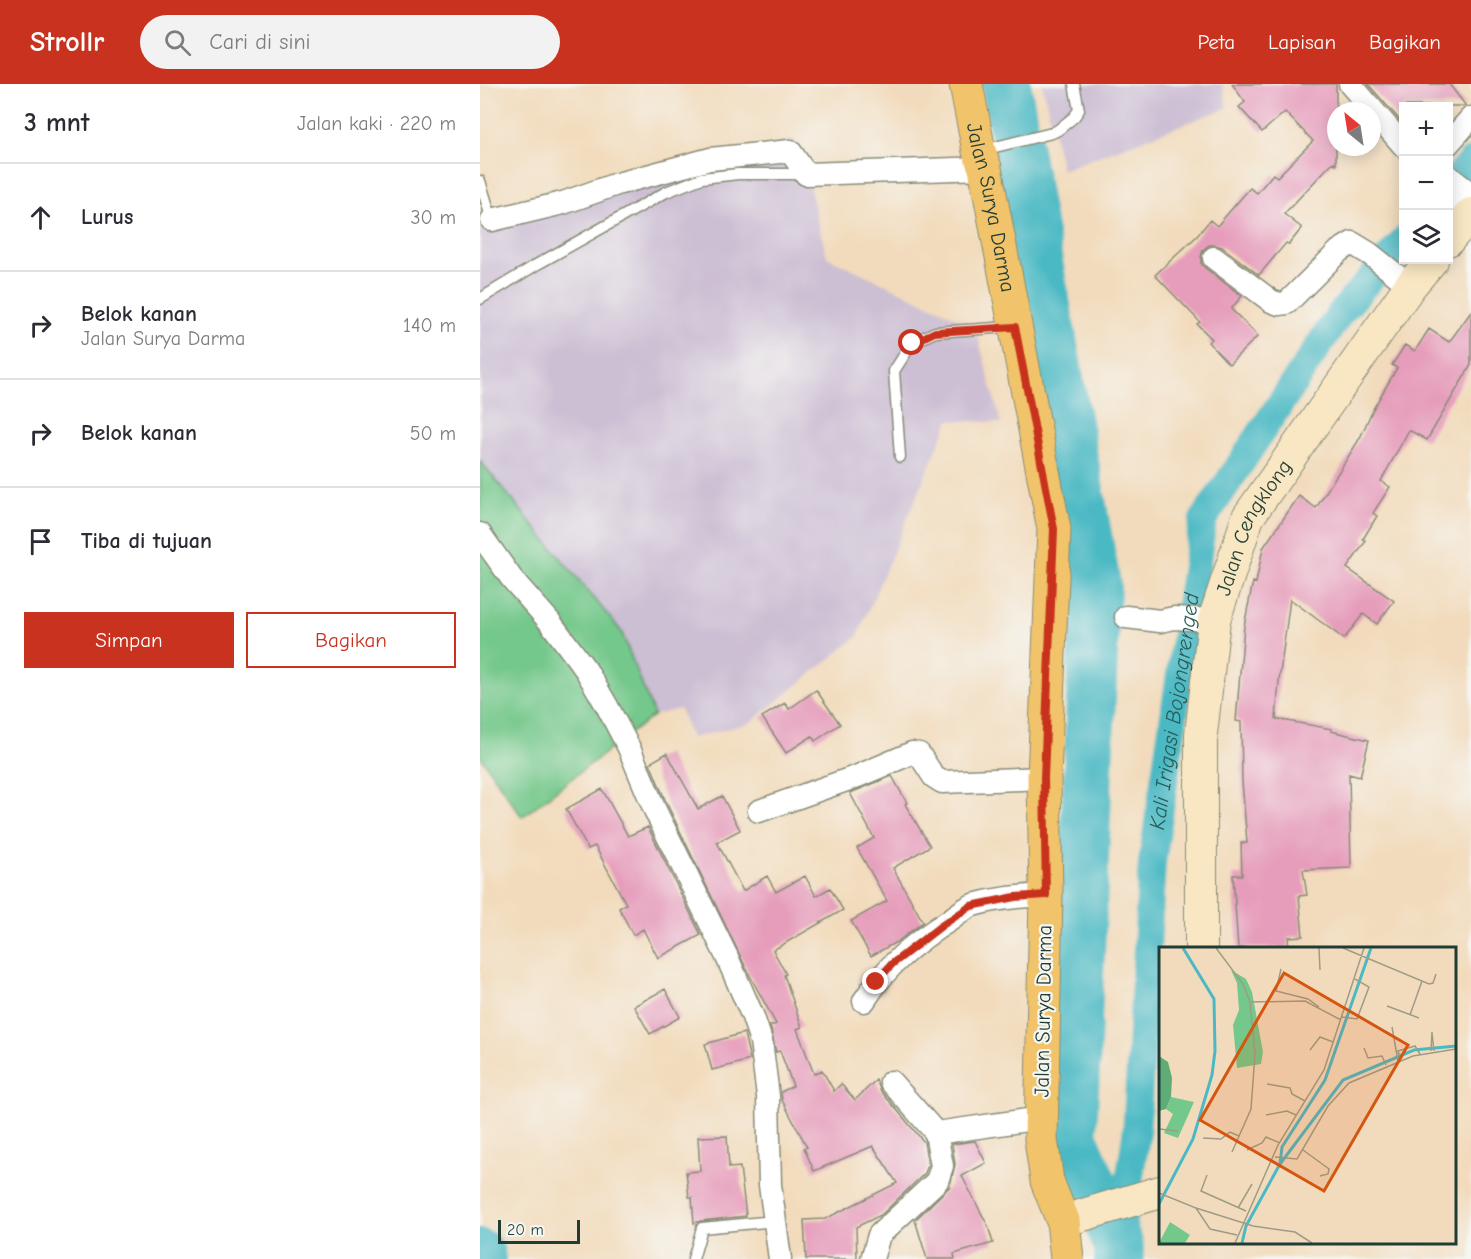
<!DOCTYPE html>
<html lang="id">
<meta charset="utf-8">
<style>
body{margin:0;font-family:"Comic Neue",sans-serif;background:#f2f2f3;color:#2b2b33}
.controls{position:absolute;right:18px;top:18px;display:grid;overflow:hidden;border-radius:0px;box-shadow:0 3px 15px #0003}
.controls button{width:54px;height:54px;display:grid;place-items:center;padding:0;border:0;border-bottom:2px solid #e1e1e2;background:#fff;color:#2b2b33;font:30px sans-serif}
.compass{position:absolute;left:847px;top:18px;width:54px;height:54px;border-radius:50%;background:#fff;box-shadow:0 3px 15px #0003;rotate:330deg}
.scale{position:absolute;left:18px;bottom:15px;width:82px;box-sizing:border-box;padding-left:6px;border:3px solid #1f3d34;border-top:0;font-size:16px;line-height:21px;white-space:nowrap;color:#1f3d34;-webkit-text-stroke:4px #f6f6f2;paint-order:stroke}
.stop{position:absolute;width:18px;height:18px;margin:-14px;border:4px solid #c8321e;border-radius:50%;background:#fff}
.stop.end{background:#c8321e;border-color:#fff;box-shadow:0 2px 6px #0008}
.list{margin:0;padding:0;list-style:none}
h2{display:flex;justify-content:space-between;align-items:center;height:78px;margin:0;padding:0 24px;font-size:26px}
h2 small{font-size:20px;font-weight:400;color:#7c7c81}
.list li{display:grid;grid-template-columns:39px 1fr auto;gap:18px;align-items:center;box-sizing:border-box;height:108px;padding:0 24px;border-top:2px solid #e1e1e2}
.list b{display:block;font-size:22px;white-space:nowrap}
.list p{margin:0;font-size:20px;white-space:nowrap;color:#7c7c81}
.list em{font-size:20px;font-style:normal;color:#7c7c81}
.actions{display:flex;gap:12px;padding:18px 24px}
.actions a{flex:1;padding:14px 0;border:2px solid #c8321e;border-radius:0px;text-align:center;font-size:21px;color:#c8321e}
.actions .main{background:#c8321e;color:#fff}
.icon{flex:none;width:33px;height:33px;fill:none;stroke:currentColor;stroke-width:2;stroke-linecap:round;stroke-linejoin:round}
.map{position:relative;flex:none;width:991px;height:1175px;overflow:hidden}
header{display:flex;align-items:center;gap:36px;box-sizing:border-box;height:84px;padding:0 30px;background:#c8321e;color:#fff}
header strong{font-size:28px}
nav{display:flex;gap:33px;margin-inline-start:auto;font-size:21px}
.search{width:420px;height:54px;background:#f2f2f3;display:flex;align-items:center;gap:15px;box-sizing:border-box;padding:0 21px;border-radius:33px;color:#7c7c81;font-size:22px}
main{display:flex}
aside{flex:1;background:#fff}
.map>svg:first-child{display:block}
.industrial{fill:#ccbed3}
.green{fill:#74c88b;stroke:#4a8260;stroke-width:1.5}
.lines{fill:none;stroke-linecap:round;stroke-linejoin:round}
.canal{stroke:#4bb9c4;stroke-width:28}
.river{stroke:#4bb9c4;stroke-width:50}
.building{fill:#e69dbb}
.service-casing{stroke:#888c78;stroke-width:13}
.minor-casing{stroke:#888c78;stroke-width:25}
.secondary-casing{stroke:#888c78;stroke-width:34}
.primary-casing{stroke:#888c78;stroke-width:35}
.service{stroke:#fff;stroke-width:10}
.minor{stroke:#fff;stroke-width:22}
.secondary{stroke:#f9e7c3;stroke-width:32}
.primary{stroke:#f1c36a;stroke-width:33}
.route{stroke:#c8321e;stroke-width:8}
.labels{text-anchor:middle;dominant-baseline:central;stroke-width:4.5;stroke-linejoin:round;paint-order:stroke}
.street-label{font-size:21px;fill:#1f3d34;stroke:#f6f6f2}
.water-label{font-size:22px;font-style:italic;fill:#2a5c58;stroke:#f6f6f2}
.inset-river{fill:none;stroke:#4bb9c4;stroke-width:3}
.inset-road{fill:none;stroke:#9e9c86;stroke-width:1.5}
.view{fill:#d45610;fill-opacity:0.15;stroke:#d45610;stroke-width:3}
.inset-edge{fill:none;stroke:#1f3d34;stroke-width:3}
</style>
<header>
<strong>Strollr</strong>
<div class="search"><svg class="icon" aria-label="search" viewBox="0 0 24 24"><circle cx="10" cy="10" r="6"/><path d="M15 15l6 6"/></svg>Cari di sini</div>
<nav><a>Peta</a><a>Lapisan</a><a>Bagikan</a></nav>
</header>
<main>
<aside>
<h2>3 mnt<small>Jalan kaki · 220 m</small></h2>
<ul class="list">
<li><svg class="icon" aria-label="ahead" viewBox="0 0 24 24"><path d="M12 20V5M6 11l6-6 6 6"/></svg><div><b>Lurus</b></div><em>30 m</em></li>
<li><svg class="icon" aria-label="right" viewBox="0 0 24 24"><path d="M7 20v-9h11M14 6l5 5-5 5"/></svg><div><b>Belok kanan</b><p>Jalan Surya Darma</p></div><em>140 m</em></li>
<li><svg class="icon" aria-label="right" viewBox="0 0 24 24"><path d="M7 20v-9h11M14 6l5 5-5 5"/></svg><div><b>Belok kanan</b></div><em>50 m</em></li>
<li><svg class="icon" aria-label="arrive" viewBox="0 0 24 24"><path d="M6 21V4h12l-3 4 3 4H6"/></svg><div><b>Tiba di tujuan</b></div></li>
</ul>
<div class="actions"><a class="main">Simpan</a><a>Bagikan</a></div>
</aside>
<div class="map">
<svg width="991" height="1175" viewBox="0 0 991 1175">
<rect width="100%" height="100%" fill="#f6f6f2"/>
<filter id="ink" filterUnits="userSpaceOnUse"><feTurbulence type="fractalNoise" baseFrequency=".0167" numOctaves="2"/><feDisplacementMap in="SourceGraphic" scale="12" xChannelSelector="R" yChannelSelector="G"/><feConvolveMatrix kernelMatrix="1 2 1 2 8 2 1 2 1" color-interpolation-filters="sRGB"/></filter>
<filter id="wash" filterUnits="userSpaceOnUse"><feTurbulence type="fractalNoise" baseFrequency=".008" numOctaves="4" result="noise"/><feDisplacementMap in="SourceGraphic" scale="24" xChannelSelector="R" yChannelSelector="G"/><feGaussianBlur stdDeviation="1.35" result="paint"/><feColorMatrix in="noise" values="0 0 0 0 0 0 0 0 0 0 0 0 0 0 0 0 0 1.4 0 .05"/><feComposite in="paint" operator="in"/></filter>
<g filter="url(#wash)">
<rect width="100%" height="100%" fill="#f2dbbc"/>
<path class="industrial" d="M562 0H743L747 24 582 86Z
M314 55 325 85 347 173 495 242 521 339 469 336 377 553 270 639 211 654 200 625 174 631 141 547 0 377V144Z"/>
<path class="green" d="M0 377 141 547 174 631 42 733 0 672Z"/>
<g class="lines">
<g class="canal">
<path d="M968 104 991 77"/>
<path id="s1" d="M639 1162 656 1052 672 779 723 436 859 231 924 156"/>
</g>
<path class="river" d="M526 0 616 501 592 1052 639 1162V1175
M0 1170 1 1175"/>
</g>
<g id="blocks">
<path class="building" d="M752 0H856V81L853 78 804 130 822 144 809 160 806 159 779 191 742 163 735 161H729L723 166 721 173V179L725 184 762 212 751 225 778 252 749 280 728 258 732 255 717 240 720 238 675 191 717 152 730 136 737 142 770 104 777 109 793 90 797 93 833 57 805 28 782 48 759 23 765 18Z
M888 0H969L986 22H924V41Z
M991 228V281L947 356 929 346 901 397 910 403 893 429 897 432 883 455 886 457 867 484 914 517 897 540 883 530 864 555 810 515 799 597 796 635 852 645 851 647 889 656 880 693 869 690 871 784 823 786 827 811 819 812 823 852 808 853 809 864H758L753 791H762L761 759H767L762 697 761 638 756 637 764 542 773 498 776 499 783 464 819 412 836 424 880 354 893 325 917 284 912 281 925 261 935 267 949 245 969 258Z
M336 606 360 640 335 657 332 652 306 669 282 633 305 619 309 625Z
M187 669 218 725 242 712 260 746 237 758 263 807 287 792 296 808 325 792 336 812 350 804 363 826 293 866 306 890 304 891 322 943 317 945 334 990 342 986 354 1007 361 1000 375 1016 396 996 401 1007 444 1058 448 1081 445 1089 401 1131 376 1143 377 1175H326L324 1136 345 1135 417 1099 393 1062 334 1087 324 1064 327 1063 302 1016 301 1008 313 1002 300 967 296 968 290 942 296 940 268 888 186 718 170 679Z
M412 692 427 719 425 720 450 762 413 784 443 838 418 857 391 872 371 837 407 817 377 764 394 754 370 709Z
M122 705 148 752 168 743 221 851 178 874 163 845 153 851 139 824 146 820 115 762 108 765 86 725Z
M185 905 200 933 170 950 154 922Z
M264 949 270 976 232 986 225 960Z
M247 1052 249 1084 260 1083 266 1132 221 1137 214 1139 212 1113H209L206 1088 220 1087 218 1053Z
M495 1057 506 1079 482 1092 508 1142 513 1159 474 1170 475 1175H447L435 1136 470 1102 475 1080 472 1060Z"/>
</g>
</g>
<g filter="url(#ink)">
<use href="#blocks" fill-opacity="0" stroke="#888c78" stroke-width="1.5"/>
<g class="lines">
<g class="service-casing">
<path id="service" d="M503 66 572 49 578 46 594 33 599 26 594 0
M0 97 12 136
M0 215 56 181 186 108 222 94 258 90H325
M420 373 414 287 432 259 455 248 531 243
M213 1175 222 1144 295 1137"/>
</g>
<g class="minor-casing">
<path id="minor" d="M870 0 924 62
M968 60 991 34
M968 92 991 110
M968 116 987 134
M12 136 83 119 137 100 230 75 310 67 326 90 505 84
M734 174 791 217 799 220 807 219 859 167 872 159 890 170 930 202
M0 450 32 495 70 538 106 586 127 622 149 664 174 724 247 873 273 933 281 957 288 1012 290 1101 300 1175
M646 533 680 537 694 534 734 536
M279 727 378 692 432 669 439 670 454 693 462 698 564 694
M384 917C406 882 435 858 470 836 477 831 485 824 493 821 517 814 542 812 566 811
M411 998 456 1049
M392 1175 399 1151 457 1097 462 1082 456 1049 561 1034"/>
</g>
<g class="secondary-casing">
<g id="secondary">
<path d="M968 156 991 130"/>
<path id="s2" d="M721 864V650L734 536 768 433 930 202 952 176"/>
<path d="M583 1137 680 1108"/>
</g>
</g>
<g class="primary-casing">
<g id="primary">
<path id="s3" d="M486 0 499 67 505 84 574 445 564 694 566 811 561 1055 567 1097 583 1137 587 1175"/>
</g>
</g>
<use href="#service" class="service"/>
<use href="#minor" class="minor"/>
<use href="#secondary" class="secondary"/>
<use href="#primary" class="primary"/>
</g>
</g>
<g class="lines" filter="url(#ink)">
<path class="route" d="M396 898 412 880 461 842 491 822 535 813 566 811 564 694 574 445 535 243 455 248 432 259"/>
</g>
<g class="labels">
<g class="street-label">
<text stroke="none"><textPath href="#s3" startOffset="126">Jalan Surya Darma</textPath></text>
<text stroke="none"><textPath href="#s2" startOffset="430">Jalan Cengklong</textPath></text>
<text transform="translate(563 927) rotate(-89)">Jalan Surya Darma</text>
</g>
<g class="water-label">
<text stroke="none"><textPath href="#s1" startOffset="538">Kali Irigasi Bojongrenged</textPath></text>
</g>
</g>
<g transform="translate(679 863)">
<rect width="297" height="297" fill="#f2dbbc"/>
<path d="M72 23 87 32 93 45 104 105 102 117 78 121 74 78 80 63 78 36ZM12 150 35 155 19 191 5 186 14 167 7 162ZM11 275 31 288 26 296H0Z" fill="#74c88b"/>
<path d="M0 109 9 115 13 131 12 150 7 162 0 164Z" fill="#5fac77"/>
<path class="inset-river" d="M121 217 184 133 255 103 297 99M0 257 34 192 53 128 56 104 55 52 24 1M83 296 87 279 121 217 123 200 166 133 212 1"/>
<path class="inset-road" d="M57 1 84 37 91 55 96 107 92 162 73 205M160 1 161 23M184 1 270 37 274 36 277 27M122 22 117 44 149 52 160 60M91 55 146 54 182 73M228 59 260 71M251 68 263 34M183 70 198 72 210 40 196 32M233 80 239 114M273 86 275 104M205 101 209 111 223 109 227 118M151 103 161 90 174 95M272 104 273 85M242 113 239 104 256 99 261 107M108 137 131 141 133 147 146 154M107 168 128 164 137 168M0 182 19 184M44 191 62 192 71 185 80 189M88 203 103 196 107 190 121 196M144 203 170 222 169 227 161 229M116 210 138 212 169 159 190 136 254 109 297 102M48 228 42 244 87 264M0 246 37 261 51 282 78 288M37 261 94 279 136 285 153 296M79 261 93 237M76 296 119 198 165 123 205 1"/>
<path class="view" d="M125 26 249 98 165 244 41 173Z"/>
<rect width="297" height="297" class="inset-edge"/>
</g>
</svg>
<div class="controls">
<button>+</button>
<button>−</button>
<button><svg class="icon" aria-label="layers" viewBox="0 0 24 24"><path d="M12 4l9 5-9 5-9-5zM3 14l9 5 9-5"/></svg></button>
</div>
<svg class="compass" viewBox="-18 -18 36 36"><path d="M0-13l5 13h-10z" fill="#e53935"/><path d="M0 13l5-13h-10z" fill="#7c7c81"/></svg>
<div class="scale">20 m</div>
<div class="stop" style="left:432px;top:259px"></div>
<div class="stop end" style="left:396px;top:898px"></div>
</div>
</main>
